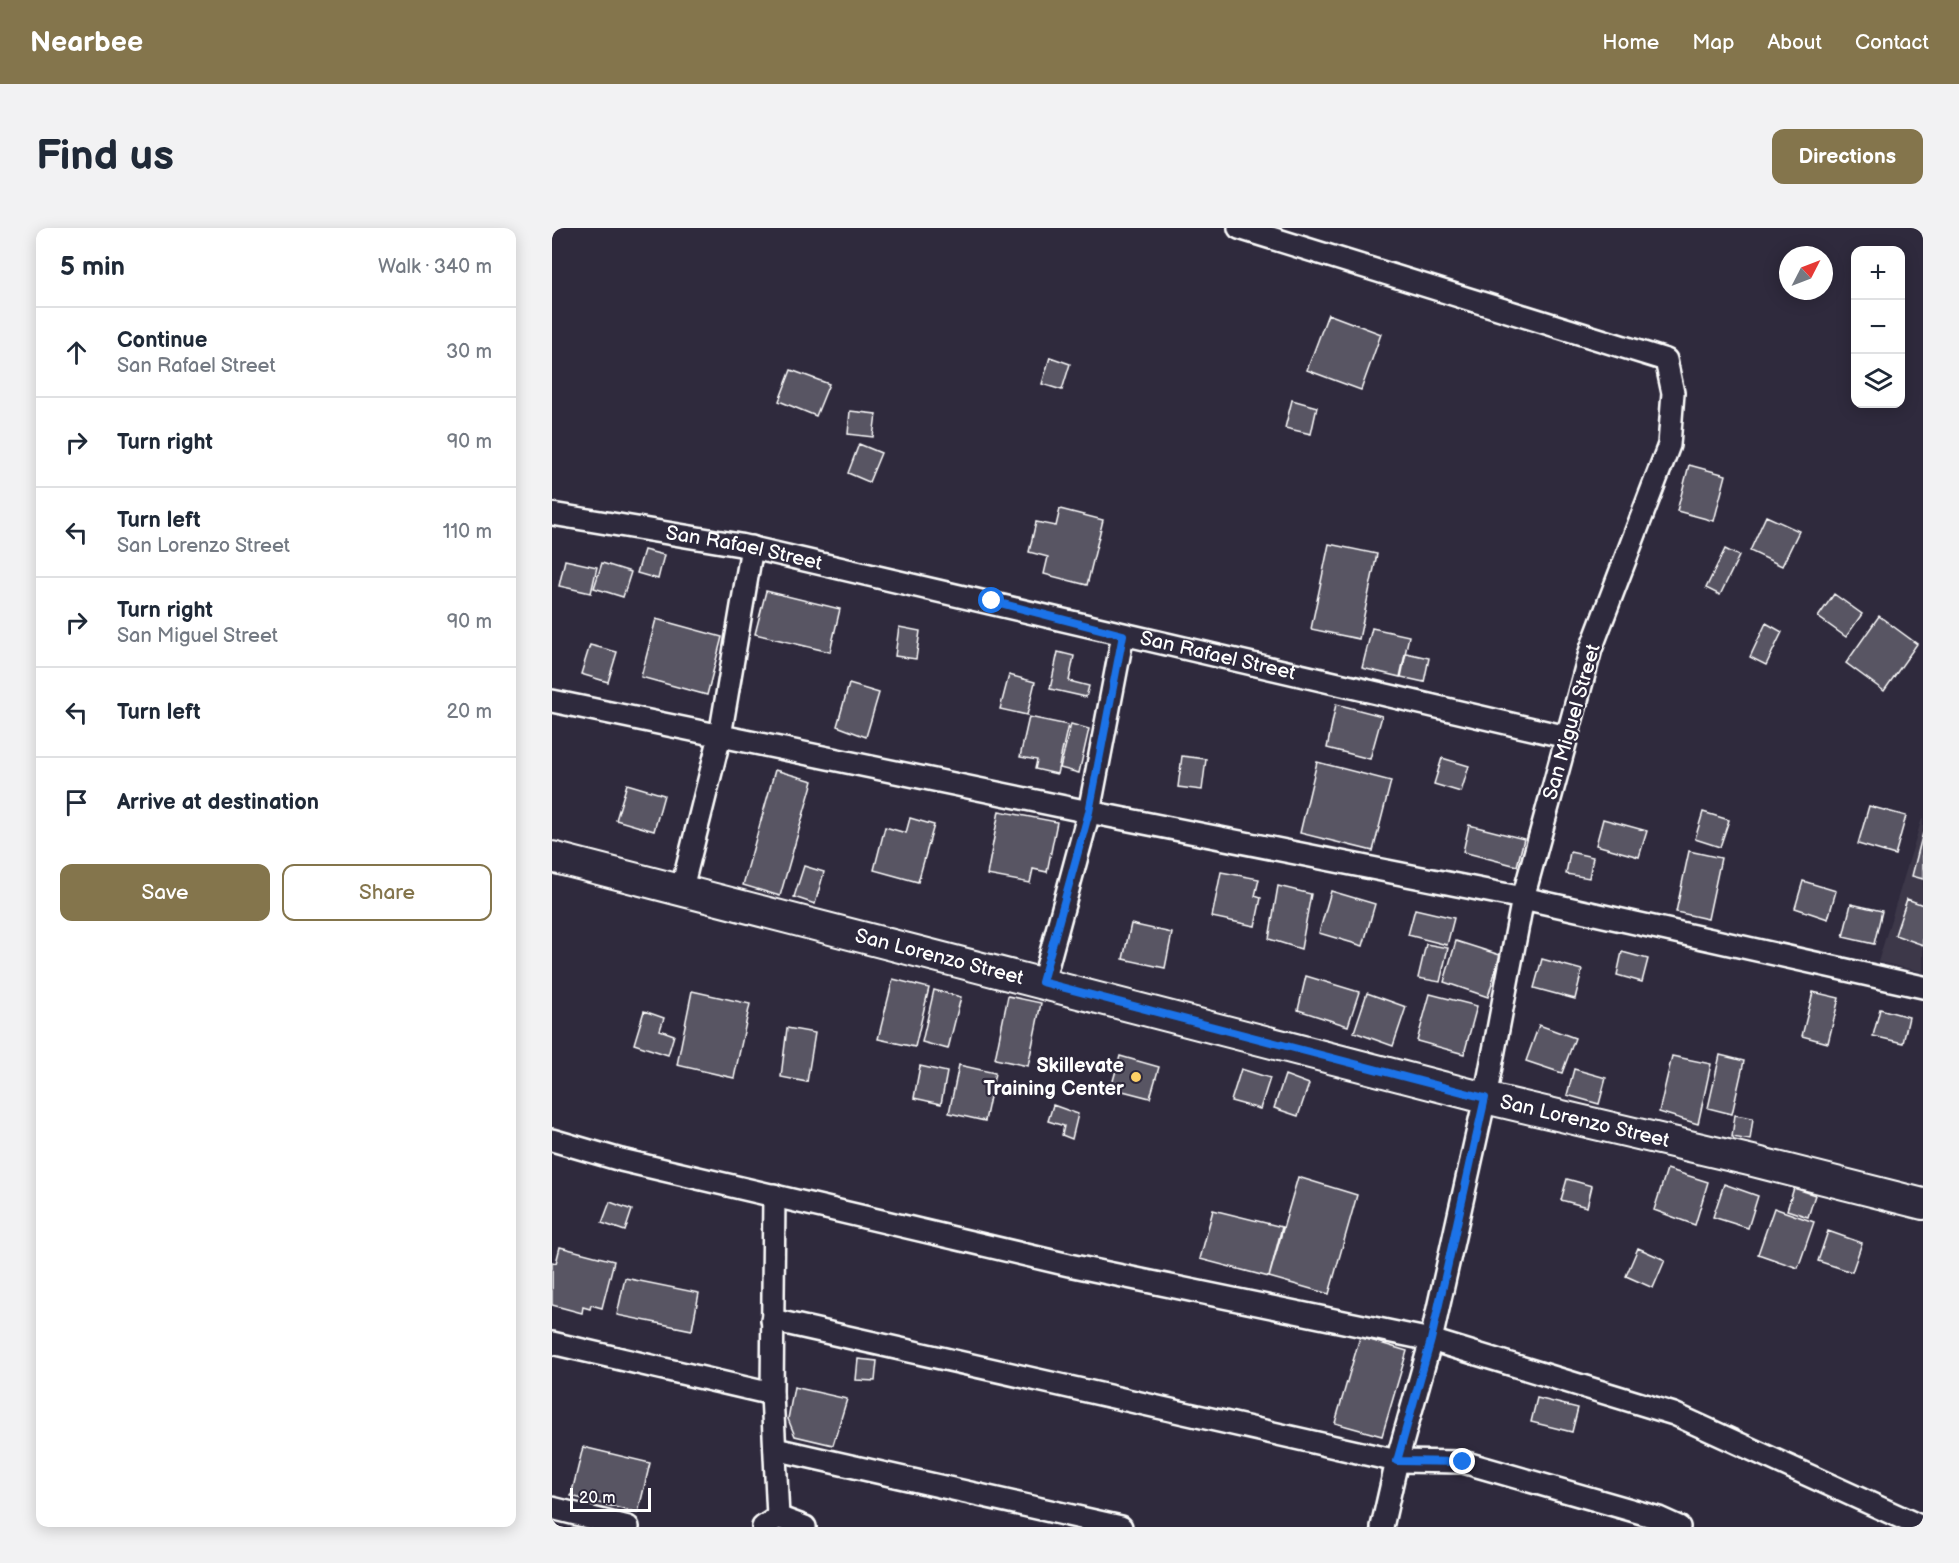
<!DOCTYPE html>
<meta charset="utf-8">
<style>
body{margin:0;font-family:"Balsamiq Sans",sans-serif;background:#f2f2f3;color:#1f2937}
.controls{position:absolute;right:18px;top:18px;display:grid;overflow:hidden;border-radius:12px;box-shadow:0 3px 15px #0003}
.controls button{width:54px;height:54px;display:grid;place-items:center;padding:0;border:0;border-bottom:2px solid #e0e1e3;background:#fff;color:#1f2937;font:30px sans-serif}
.compass{position:absolute;left:1227px;top:18px;width:54px;height:54px;border-radius:50%;background:#fff;box-shadow:0 3px 15px #0003;rotate:48deg}
.scale{position:absolute;left:18px;bottom:15px;width:81px;box-sizing:border-box;padding-left:6px;border:3px solid #fff;border-top:0;font-size:16px;line-height:21px;white-space:nowrap;color:#fff;-webkit-text-stroke:4px #2f2a3d;paint-order:stroke}
.stop{position:absolute;width:18px;height:18px;margin:-14px;border:4px solid #1a73e8;border-radius:50%;background:#fff}
.stop.end{background:#1a73e8;border-color:#fff;box-shadow:0 2px 6px #0008}
.list{margin:0;padding:0;list-style:none}
h2{display:flex;justify-content:space-between;align-items:center;height:78px;margin:0;padding:0 24px;font-size:26px}
h2 small{font-size:20px;font-weight:400;color:#747a83}
.list li{display:grid;grid-template-columns:39px 1fr auto;gap:18px;align-items:center;box-sizing:border-box;height:90px;padding:0 24px;border-top:2px solid #e0e1e3}
.list b{display:block;font-size:22px;white-space:nowrap}
.list p{margin:0;font-size:20px;white-space:nowrap;color:#747a83}
.list em{font-size:20px;font-style:normal;color:#747a83}
.actions{display:flex;gap:12px;padding:18px 24px}
.actions a{flex:1;padding:14px 0;border:2px solid #84754c;border-radius:12px;text-align:center;font-size:21px;color:#84754c}
.actions .main{background:#84754c;color:#fff}
.icon{flex:none;width:33px;height:33px;fill:none;stroke:currentColor;stroke-width:2;stroke-linecap:round;stroke-linejoin:round}
.map{position:relative;flex:none;width:1371px;height:1299px;overflow:hidden;border-radius:12px}
header{display:flex;align-items:center;gap:36px;box-sizing:border-box;height:84px;padding:0 30px;background:#84754c;color:#fff}
header strong{font-size:28px}
nav{display:flex;gap:33px;margin-inline-start:auto;font-size:21px}
.intro{display:flex;align-items:center;justify-content:space-between;box-sizing:border-box;height:144px;padding:0 36px}
h1{margin:0;font-size:42px}
.button{padding:15px 27px;border-radius:12px;background:#84754c;color:#fff;font-size:21px;font-weight:700}
main{display:flex;gap:36px;padding:0 36px}
aside{flex:1;background:#fff;border-radius:12px;box-shadow:0 3px 15px #0003}
.map>svg:first-child{display:block}
.built{fill:#3c3749}
.building{fill:#595564;stroke:#fff;stroke-width:1.5}
.lines{fill:none;stroke-linecap:round;stroke-linejoin:round}
.street-casing{stroke:#fff;stroke-width:26}
.secondary-casing{stroke:#fff;stroke-width:34}
.street{stroke:#2f2a3d;stroke-width:21}
.secondary{stroke:#2f2a3d;stroke-width:30}
.route{stroke:#1a73e8;stroke-width:8}
.poi-dot{fill:#ffd166;stroke:#2f2a3d;stroke-width:2}
.labels{text-anchor:middle;dominant-baseline:central;stroke-width:4.5;stroke-linejoin:round;paint-order:stroke}
.street-label{font-size:20px;fill:#fff;stroke:#2f2a3d}
.poi-label{font-size:20px;font-weight:bold;fill:#fff;stroke:#2f2a3d;text-anchor:end}
</style>
<header>
<strong>Nearbee</strong>
<nav><a>Home</a><a>Map</a><a>About</a><a>Contact</a></nav>
</header>
<div class="intro"><h1>Find us</h1><a class="button">Directions</a></div>
<main>
<aside>
<h2>5 min<small>Walk · 340 m</small></h2>
<ul class="list">
<li><svg class="icon" aria-label="ahead" viewBox="0 0 24 24"><path d="M12 20V5M6 11l6-6 6 6"/></svg><div><b>Continue</b><p>San Rafael Street</p></div><em>30 m</em></li>
<li><svg class="icon" aria-label="right" viewBox="0 0 24 24"><path d="M7 20v-9h11M14 6l5 5-5 5"/></svg><div><b>Turn right</b></div><em>90 m</em></li>
<li><svg class="icon" aria-label="left" viewBox="0 0 24 24"><path d="M17 20v-9H6M10 6l-5 5 5 5"/></svg><div><b>Turn left</b><p>San Lorenzo Street</p></div><em>110 m</em></li>
<li><svg class="icon" aria-label="right" viewBox="0 0 24 24"><path d="M7 20v-9h11M14 6l5 5-5 5"/></svg><div><b>Turn right</b><p>San Miguel Street</p></div><em>90 m</em></li>
<li><svg class="icon" aria-label="left" viewBox="0 0 24 24"><path d="M17 20v-9H6M10 6l-5 5 5 5"/></svg><div><b>Turn left</b></div><em>20 m</em></li>
<li><svg class="icon" aria-label="arrive" viewBox="0 0 24 24"><path d="M6 21V4h12l-3 4 3 4H6"/></svg><div><b>Arrive at destination</b></div></li>
</ul>
<div class="actions"><a class="main">Save</a><a>Share</a></div>
</aside>
<div class="map">
<svg width="1371" height="1299" viewBox="0 0 1371 1299">
<rect width="100%" height="100%" fill="#2f2a3d"/>
<filter id="ink" filterUnits="userSpaceOnUse"><feTurbulence type="fractalNoise" baseFrequency=".0167" numOctaves="2"/><feDisplacementMap in="SourceGraphic" scale="12" xChannelSelector="R" yChannelSelector="G"/><feConvolveMatrix kernelMatrix="1 2 1 2 8 2 1 2 1" color-interpolation-filters="sRGB"/></filter>
<g filter="url(#ink)">
<path class="built" d="M1371 587V744L1326 734Z"/>
<path class="building" d="M776 86 829 106 809 162 755 142Z
M498 129 518 136 510 162 490 156Z
M239 142 277 156 264 188 227 173Z
M740 172 765 179 759 206 733 200Z
M298 183 324 186 321 209 296 206Z
M307 216 329 225 317 254 296 245Z
M1137 237 1174 247 1162 293 1125 283Z
M508 281 551 292 535 357 492 346 496 329 477 324 484 294 504 298Z
M1214 288 1247 303 1230 338 1198 323Z
M777 316 825 326 807 411 759 401Z
M1173 321 1187 328 1168 367 1154 360Z
M92 322 112 327 106 351 85 345Z
M13 332 45 339 39 365 7 358Z
M50 335 79 344 71 369 42 360Z
M214 363 288 381 278 424 203 406Z
M1282 366 1310 386 1294 409 1266 389Z
M1327 388 1365 416 1332 463 1294 435Z
M104 391 170 409 155 467 89 449Z
M1214 395 1230 404 1214 437 1198 429Z
M347 399 368 403 364 431 343 428Z
M820 400 857 408 848 449 810 440Z
M38 417 65 424 56 454 29 446Z
M506 424 522 428 517 453 537 458 534 469 498 461Z
M854 425 877 430 872 454 849 449Z
M457 447 483 454 475 487 448 481Z
M297 456 327 465 314 509 285 498Z
M784 476 830 488 818 531 775 520Z
M477 489 516 497 505 546 483 541 485 532 468 529Z
M519 496 537 501 527 545 508 540Z
M630 528 654 531 650 562 626 559Z
M890 530 917 538 909 564 882 556Z
M765 534 839 553 821 623 748 605Z
M223 542 261 553 228 668 191 657Z
M75 556 112 567 102 603 64 592Z
M1317 578 1354 588 1343 627 1306 616Z
M447 583 505 594 495 644 481 641 478 655 435 647Z
M1151 584 1177 592 1168 619 1143 611Z
M358 590 382 597 366 654 322 642 333 599 354 605Z
M1051 591 1095 603 1087 629 1044 617Z
M917 597 972 611 965 638 911 624Z
M1371 605V651L1360 648Z
M1137 623 1169 630 1156 691 1124 684Z
M1018 624 1041 629 1037 650 1014 646Z
M252 638 272 644 263 676 242 669Z
M669 644 707 651 703 668 709 670 703 698 660 689Z
M1251 653 1284 663 1276 691 1243 680Z
M726 658 759 666 749 721 717 711Z
M779 663 823 676 811 718 767 705Z
M1355 671 1371 677V717L1343 707Z
M1299 676 1330 683 1322 716 1291 709Z
M863 681 902 690 895 717 856 707Z
M579 696 620 705 613 740 571 731Z
M904 713 948 727 936 769 892 754Z
M874 716 896 720 888 754 866 750Z
M1070 724 1096 731 1090 754 1065 747Z
M990 731 1030 742 1023 771 982 760Z
M754 748 807 764 796 798 746 782Z
M341 751 377 760 363 819 326 811Z
M382 762 409 769 396 821 370 814Z
M140 763 198 776 182 850 125 837Z
M1261 764 1287 770 1276 815 1250 808Z
M815 765 854 779 841 818 802 804Z
M878 766 925 778 912 826 865 813Z
M456 768 489 775 476 838 443 831Z
M1328 781 1357 789 1351 815 1321 808Z
M92 783 112 790 108 802 122 807 116 827 82 816Z
M987 797 1023 810 1010 845 974 833Z
M235 800 263 805 255 854 229 849Z
M1168 827 1192 833 1180 886 1156 880Z
M568 828 607 839 598 870 559 860Z
M1120 828 1159 836 1146 896 1107 884Z
M407 837 443 845 433 893 397 885Z
M368 838 395 844 389 876 362 870Z
M689 841 718 850 708 881 679 873Z
M1022 841 1054 850 1047 876 1015 867Z
M733 847 757 856 746 888 722 880Z
M501 877 526 886 520 911 510 907 512 898 496 893Z
M1183 887 1201 890 1198 912 1180 909Z
M1115 941 1156 954 1143 997 1102 982Z
M746 949 805 967 777 1066 717 1049Z
M1015 951 1040 958 1035 979 1009 972Z
M1172 956 1206 968 1196 1000 1161 989Z
M1242 960 1263 967 1256 989 1235 982Z
M58 974 80 982 73 1003 50 995Z
M1222 980 1262 994 1246 1040 1206 1026Z
M661 982 730 999 717 1049 648 1031Z
M1276 1003 1310 1015 1300 1044 1266 1033Z
M8 1019 62 1033 50 1080 39 1077 38 1081 31 1079 30 1085 0 1077V1034L4 1035Z
M1086 1020 1113 1032 1101 1060 1074 1048Z
M73 1050 147 1065 140 1102 65 1087Z
M808 1109 855 1123 830 1208 783 1195Z
M306 1131 325 1133 323 1153 304 1152Z
M242 1159 295 1171 281 1217 243 1208 236 1191Z
M985 1170 1026 1180 1020 1204 979 1194Z
M31 1219 98 1235 86 1285 19 1268Z"/>
<g class="lines">
<g class="street-casing">
<g id="street">
<path d="M687 0 1114 132 1121 165 1117 217 1039 421 971 670 933 870 879 1112 845 1233 830 1299"/>
<path id="s1" d="M0 286 188 317 1015 509"/>
<path d="M0 473 537 584 971 670 1371 759"/>
<path d="M130 660 168 508 200 319"/>
<path d="M491 754 537 584 571 407"/>
<path d="M0 912 69 932 517 1037 879 1112 1122 1186 1370 1299"/>
<path d="M220 1092 845 1233 911 1234 1107 1290 1127 1299"/>
<path d="M0 1115 220 1166"/>
<path d="M223 1221 569 1299"/>
<path d="M0 1280 76 1299"/>
<path d="M226 1289 253 1299"/>
<path d="M211 1299 226 1289 220 1166 222 967"/>
</g>
</g>
<g class="secondary-casing">
<g id="secondary">
<path id="s2" d="M0 629 933 870 1201 933 1371 976"/>
</g>
</g>
<use href="#street" class="street"/>
<use href="#secondary" class="secondary"/>
</g>
</g>
<g class="lines" filter="url(#ink)">
<path class="route" d="M440 373 571 407 537 584 490 754 933 870 879 1112 845 1233 911 1234"/>
</g>
<circle class="poi-dot" cx="584" cy="849" r="6"/>
<g class="labels">
<g class="street-label">
<text stroke="none"><textPath href="#s1" startOffset="195">San Rafael Street</textPath></text>
<text stroke="none"><textPath href="#s1" startOffset="681">San Rafael Street</textPath></text>
<text transform="translate(1020 494) rotate(-74)">San Miguel Street</text>
<text stroke="none"><textPath href="#s2" startOffset="400">San Lorenzo Street</textPath></text>
<text stroke="none"><textPath href="#s2" startOffset="1066">San Lorenzo Street</textPath></text>
</g>
<g class="poi-label">
<text x="572" y="838">Skillevate<tspan x="572" dy="23">Training Center</tspan></text>
</g>
</g>
</svg>
<div class="controls">
<button>+</button>
<button>−</button>
<button><svg class="icon" aria-label="layers" viewBox="0 0 24 24"><path d="M12 4l9 5-9 5-9-5zM3 14l9 5 9-5"/></svg></button>
</div>
<svg class="compass" viewBox="-18 -18 36 36"><path d="M0-13l5 13h-10z" fill="#e53935"/><path d="M0 13l5-13h-10z" fill="#747a83"/></svg>
<div class="scale">20 m</div>
<div class="stop" style="left:440px;top:373px"></div>
<div class="stop end" style="left:911px;top:1234px"></div>
</div>
</main>
